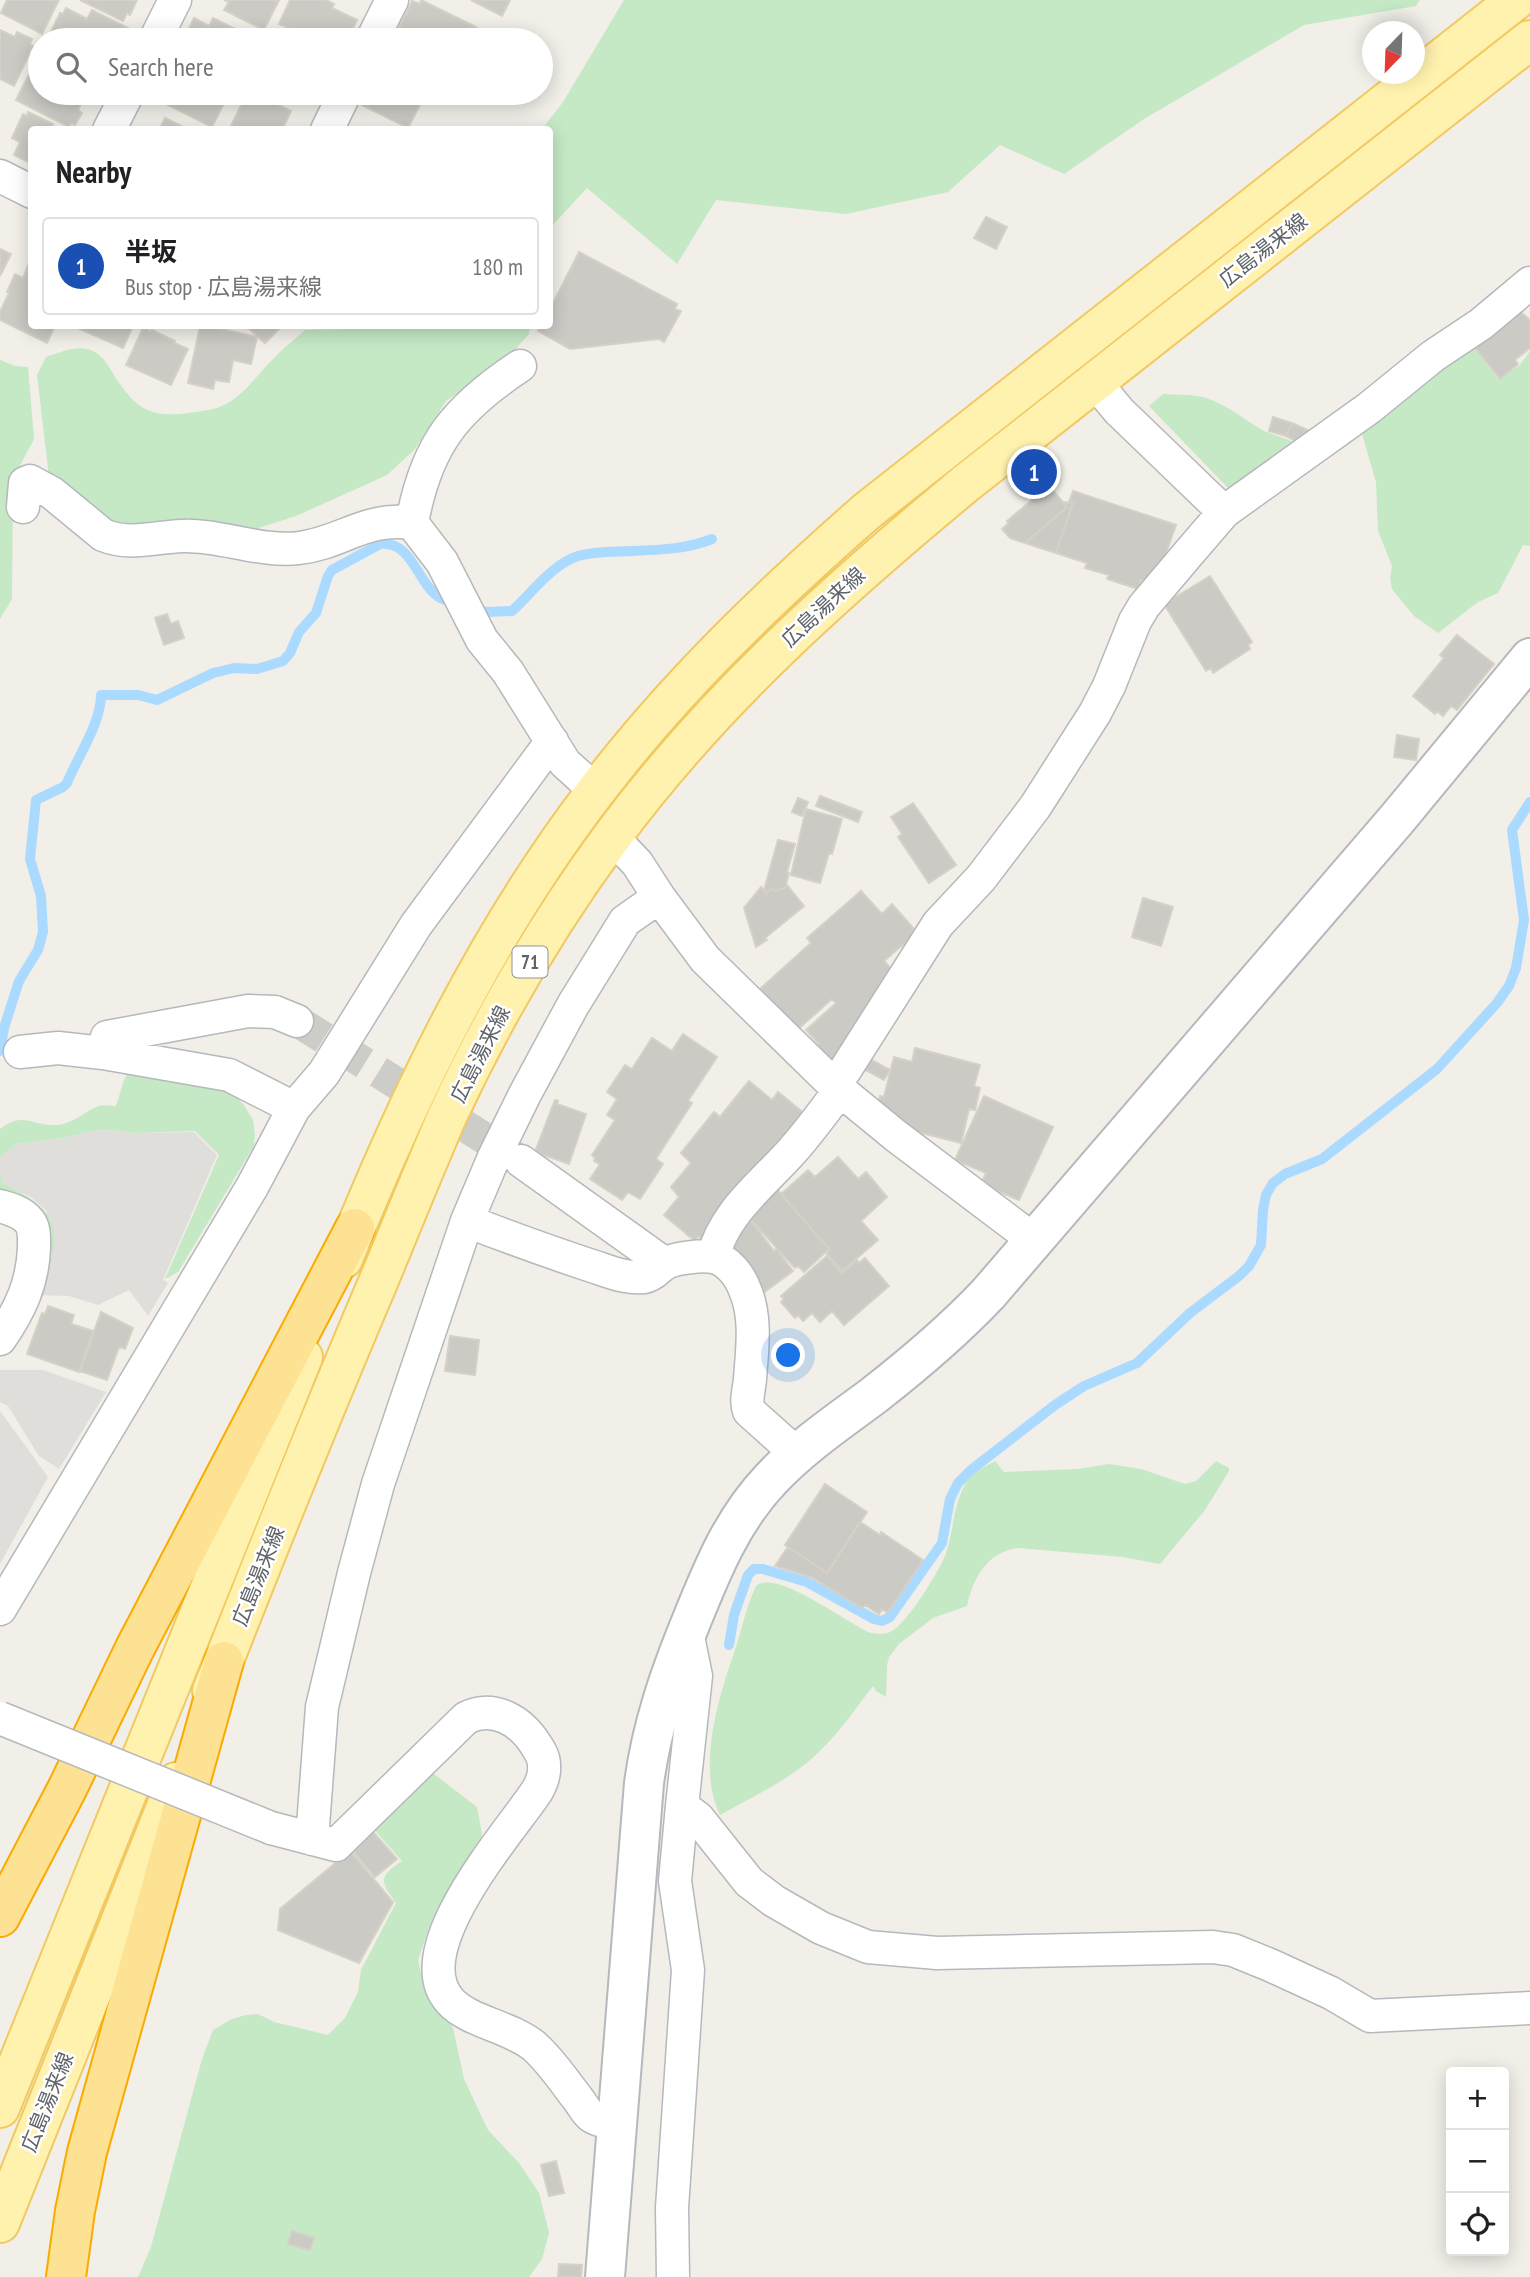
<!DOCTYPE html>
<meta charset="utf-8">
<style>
body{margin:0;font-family:"PT Sans Narrow","Noto Sans JP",sans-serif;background:#f6f6f6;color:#202124}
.controls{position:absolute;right:21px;bottom:21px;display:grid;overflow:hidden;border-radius:7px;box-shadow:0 4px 18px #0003}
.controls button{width:63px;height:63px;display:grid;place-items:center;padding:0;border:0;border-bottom:2px solid #e0e0e0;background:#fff;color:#202124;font:35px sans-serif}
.compass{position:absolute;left:1362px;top:21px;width:63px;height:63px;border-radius:50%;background:#fff;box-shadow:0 4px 18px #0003;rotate:203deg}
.you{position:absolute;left:789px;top:1356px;width:24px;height:24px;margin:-18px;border:5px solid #fff;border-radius:50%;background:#1a73e8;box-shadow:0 0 0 10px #1a73e833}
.badge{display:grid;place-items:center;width:46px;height:46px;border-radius:50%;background:#111827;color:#fff;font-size:23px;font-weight:700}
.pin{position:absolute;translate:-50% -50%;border:4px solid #fff;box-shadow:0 2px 7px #0006}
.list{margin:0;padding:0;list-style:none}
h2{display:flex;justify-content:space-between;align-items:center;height:91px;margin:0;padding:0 28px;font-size:30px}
h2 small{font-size:23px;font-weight:400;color:#757577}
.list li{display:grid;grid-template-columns:46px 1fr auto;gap:21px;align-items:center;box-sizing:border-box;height:98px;margin:0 14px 14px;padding:0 14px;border:2px solid #e0e0e0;border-radius:7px}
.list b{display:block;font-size:26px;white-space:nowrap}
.list p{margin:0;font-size:23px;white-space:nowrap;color:#757577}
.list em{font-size:23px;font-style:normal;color:#757577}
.icon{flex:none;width:38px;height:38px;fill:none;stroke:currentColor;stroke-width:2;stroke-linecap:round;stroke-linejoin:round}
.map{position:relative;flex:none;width:1530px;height:2277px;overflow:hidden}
.search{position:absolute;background:#fff;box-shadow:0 4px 18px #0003;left:28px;top:28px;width:525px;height:77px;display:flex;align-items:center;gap:18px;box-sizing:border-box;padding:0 24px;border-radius:38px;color:#757577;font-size:26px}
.panel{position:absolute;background:#fff;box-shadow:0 4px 18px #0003;left:28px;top:126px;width:525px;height:203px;border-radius:7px}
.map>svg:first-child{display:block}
.industrial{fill:#e0deda}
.green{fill:#c5e8c5}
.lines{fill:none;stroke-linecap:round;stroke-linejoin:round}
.stream{stroke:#aadaff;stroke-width:10}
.building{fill:#cccac5;stroke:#d6d1c6;stroke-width:2}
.minor-tunnel{stroke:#ccccc8;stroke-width:32;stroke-dasharray:32 16;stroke-linecap:butt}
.minor-casing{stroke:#b5b8bc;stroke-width:35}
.tertiary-casing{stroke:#b5b8bc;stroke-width:42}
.primary-casing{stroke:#f2c960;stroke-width:42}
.motorway-casing{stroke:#f9ab00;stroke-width:42}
.minor{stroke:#fff;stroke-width:32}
.tertiary{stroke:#fff;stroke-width:38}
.primary{stroke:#fff2af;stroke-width:38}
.motorway{stroke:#fde293;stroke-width:38}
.minor-bridge-casing{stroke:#b5b8bc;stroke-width:35;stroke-linecap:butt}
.minor-bridge{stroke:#fff;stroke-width:32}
.labels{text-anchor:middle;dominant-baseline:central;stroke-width:5;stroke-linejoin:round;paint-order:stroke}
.shield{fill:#fff;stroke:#8f9295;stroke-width:2}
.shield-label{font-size:19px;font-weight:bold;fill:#5f6368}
.street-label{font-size:21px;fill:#5f6368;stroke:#fff}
</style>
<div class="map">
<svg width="1530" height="2277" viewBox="0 0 1530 2277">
<rect width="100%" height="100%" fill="#f1efe8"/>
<path class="industrial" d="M104 1129 134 1133 194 1132 217 1155 163 1280 168 1283 148 1316 129 1290 98 1305 69 1296 34 1295 47 1211 32 1198 3 1183 0 1174V1158L16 1144 62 1138Z
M0 1370H43L106 1392 59 1469 39 1456 8 1406 0 1402Z
M0 1411 48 1477 0 1564Z"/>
<path class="green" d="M624 0H1420L1416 6 1304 25 1144 119 1064 174 1000 145 948 192 846 214 716 200 677 264 587 188 550 228V130L542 129 563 102Z
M386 326H530L529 334 504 362 446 401 415 449 387 475 296 516 249 531 188 518 151 529 120 528 49 477 37 375 46 357C62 352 77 344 93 351 106 357 112 374 120 384 140 413 156 417 189 413 202 411 215 410 226 404 246 393 257 375 273 359 282 349 294 340 305 330L380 328Z
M1468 340 1499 380 1520 365 1530 351V546L1523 545 1498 593 1478 602 1438 633 1414 616 1392 589 1390 579 1392 566 1378 531 1376 482 1360 427Z
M0 360 15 366 28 367 34 439 13 479 12 599 0 619Z
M1163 394C1177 395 1193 394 1206 398 1228 405 1244 420 1264 431 1276 436 1288 439 1300 445L1237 490 1228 488 1149 406Z
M128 1073 227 1088 244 1105 253 1120 255 1135 254 1146 178 1272 165 1279 219 1155 195 1131 134 1133 104 1129 62 1138 16 1144 0 1158V1129C23 1110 34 1127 58 1125 74 1123 85 1111 99 1106 104 1105 111 1106 116 1106L124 1080Z
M0 1174 3 1183C52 1208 66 1223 45 1279V1230L0 1196Z
M995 1461 1004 1472 1078 1469 1109 1464 1141 1469 1185 1484 1196 1481 1216 1461 1229 1468V1471L1205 1510 1160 1564 1123 1557 1018 1548C987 1552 973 1578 967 1606L933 1618 899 1644 889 1657 887 1665 886 1697 876 1691 873 1686C853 1712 834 1740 809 1761 783 1783 750 1798 720 1815 697 1768 718 1699 734 1653 742 1630 746 1607 756 1586 776 1568 848 1624 871 1633 879 1634 885 1635 892 1631 907 1623 938 1573 945 1556 954 1532 952 1510 965 1484 971 1473 985 1467 995 1461Z
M430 1771 477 1807 484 1845 446 1897 429 1928 418 1960 423 1983 431 2001 449 2020 453 2028 464 2079 488 2130 519 2163 539 2193 549 2233 542 2259 529 2277H138L151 2247 202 2059 213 2030 232 2019 246 2015 258 2014 274 2022 328 2035 345 2018 358 1992 361 1970 396 1903C380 1881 378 1877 402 1861L371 1826Z"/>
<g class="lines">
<path class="stream" d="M473 608 487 612 512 611C532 593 551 565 578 556 595 551 614 552 632 551 659 550 687 549 712 539
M0 1051 4 1028 19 981 38 950 43 932 41 896 30 859 36 800 63 787 67 783C78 756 101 723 101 695H138L157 700 213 673 234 668 257 669 283 661 290 653 299 632 316 613 328 576 332 570 380 544C413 541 416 582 439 597 443 600 449 601 454 602
M729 1645 734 1615 748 1575 754 1569H763L807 1582 874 1619 882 1621 890 1617 942 1543 950 1499 958 1483 971 1470 1055 1405 1084 1386 1137 1363 1190 1313 1239 1276 1249 1266 1261 1245 1263 1210 1266 1195 1273 1183 1285 1174 1322 1159 1437 1069 1497 1003 1509 986 1516 968 1524 920 1512 830 1530 802"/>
</g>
<path class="building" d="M7 0H59L42 34 1 13Z
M80 0H137L130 15 127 13 123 21Z
M224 0H279L264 30 224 10 229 2Z
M290 0H326L334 4 332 8 357 20 347 40H316L279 24Z
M421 0 476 27 470 40H399L394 38 412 1 420 4Z
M471 0H510L502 16Z
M66 8 87 19 92 10 140 34 137 40H47L60 13 63 14Z
M194 18 209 26 213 18 258 40H175L179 33 185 37Z
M0 30 15 37 17 32 32 39 30 44 33 46 14 86 0 79Z
M272 32 289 40H268Z
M35 63 40 66V93H86L78 110 82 113 75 125 71 123 69 127 16 100Z
M164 93H229L212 127 160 101Z
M247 93 260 96 261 93H264L275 99 274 103 291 111 282 130H229Z
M285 93H315L309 104Z
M366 93H426L408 128 360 104Z
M28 112 53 124 52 127 57 130H32V164L14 155 20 142 12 138 23 114 27 116Z
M165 118 189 130H159Z
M986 217 1007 227 996 249 974 238Z
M0 249 11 254 0 276Z
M579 252 677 304 675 309 681 311 664 342 659 339 570 349 538 331 541 326H550V309Z
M29 263 32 264V326H55L47 343 0 320V312L9 293 7 292 15 274 23 278Z
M1515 307 1530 320V348L1515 360 1518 364 1500 379 1473 345Z
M73 326H133L123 348Z
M200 326H208L257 337 251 364 233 360 229 382 215 380 213 389 188 383Z
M246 326H282L265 343Z
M143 328 151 332 152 330 175 341 174 343 188 349 171 385 126 365Z
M1273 417 1292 423 1286 436 1269 431Z
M1292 423 1312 432 1305 446 1286 436Z
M1049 486 1067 507 1025 543 1010 538 1002 529 1009 523 1007 521Z
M1073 491 1176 525 1155 584 1141 580 1138 589 1107 579 1109 575 1085 568 1087 563 1056 553 1073 503 1069 502Z
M1062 502 1073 503 1056 553 1025 543 1067 507Z
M1210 576 1252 642 1248 645 1250 649 1213 673 1211 668 1206 671 1164 604Z
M167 614 171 624 178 621 184 638 164 645 155 618Z
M1457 635 1494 664 1457 710 1451 706 1443 716 1437 711 1435 714 1413 696 1444 658 1440 655Z
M1397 735 1419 739 1416 760 1394 757Z
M820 796 862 812 858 822 816 806Z
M798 798 808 802 802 816 792 812Z
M913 803 956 865 929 883 898 837 902 834 891 817Z
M806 809 842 819 832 854 829 853 820 883 791 875Z
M778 840 795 844 787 872 789 873 785 888 774 891 772 888 766 893 764 890Z
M786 884 804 906 765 938 767 940 756 947 744 908 761 887 766 893 772 888 774 891 785 888Z
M861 891 882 914 892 904 914 929 911 931 914 935 884 961 893 971 837 1071 814 1048 819 1044 806 1030 836 1003 832 999 797 1030 760 989 811 943 807 938Z
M1143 898 1173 907 1161 946 1132 937Z
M683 1034 717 1057 688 1101 692 1103 656 1159 663 1164 640 1199 628 1192 622 1200 590 1179 600 1164 594 1161 595 1158 592 1155 615 1120 607 1115 617 1099 607 1092 625 1065 632 1069 652 1038 672 1051Z
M915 1048 980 1065 974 1086 980 1088 975 1110 969 1109 961 1143 902 1128 878 1105 880 1096 884 1097 894 1057 912 1062Z
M866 1057 890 1070 884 1080 860 1067Z
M749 1081 772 1100 778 1092 806 1115 706 1243 698 1236 695 1241 664 1215 679 1197 671 1187 691 1163 681 1153 714 1112 720 1117Z
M984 1096 1053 1127 1019 1200 981 1184 986 1173 955 1160Z
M555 1100 558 1101 557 1104 586 1114 569 1164 535 1152Z
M838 1157 858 1179 866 1172 887 1197 861 1221 878 1240 842 1271 826 1253 830 1250 781 1194 808 1170 815 1177Z
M775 1187 829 1249 804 1272 798 1266 795 1268 745 1213Z
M751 1221 774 1251 776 1249 793 1271 763 1293 724 1240Z
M827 1256 842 1273 857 1260 859 1263 865 1258 889 1286 844 1325 832 1311 820 1322 812 1313 803 1321 798 1315 795 1318 781 1302 784 1299 781 1296Z
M48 1306 74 1315 71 1324 93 1331 79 1372 27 1354 42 1313 45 1314Z
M101 1312 133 1328 125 1349 119 1347 107 1380 80 1371Z
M450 1336 479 1340 475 1375 445 1371Z
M825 1484 867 1512 827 1573 785 1545Z
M860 1522 880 1535 881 1532 923 1560 888 1613 882 1609 879 1614 865 1605 862 1608 811 1577 775 1566 788 1547 827 1573Z
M373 1832 397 1859 375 1877 352 1850Z
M350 1851 393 1902 359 1963 278 1930 280 1909Z
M556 2161 564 2193 549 2196 541 2165Z
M292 2231 314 2238 310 2250 288 2244Z
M559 2264 582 2265 581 2277H558Z"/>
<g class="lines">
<path class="minor-tunnel" d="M297 1021 521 1161"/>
<g class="minor-casing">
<path id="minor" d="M155 40 175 0
M372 40 392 0
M109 130 128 93
M327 130 345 93
M0 176 32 192
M1095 382 1119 411 1224 512
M23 507 25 483 30 481 52 493 103 535C129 546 155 537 182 536 218 534 262 553 299 548 342 543 366 516 412 523L442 562 482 640 508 672 565 763 596 791
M412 523C426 445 455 409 520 366
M612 837 637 863 659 897 705 959 835 1086 896 1136 1035 1241
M20 1052 58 1048 103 1053 229 1075 294 1108
M103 1053 107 1037 248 1011 275 1012 297 1021
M835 1086 938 924 981 878 1035 807 1095 713 1109 686 1135 621 1144 606 1188 554 1224 512 1369 408 1433 356 1481 324 1530 283
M521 1161 665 1264
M0 1206C10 1209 22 1212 29 1221 35 1228 34 1239 34 1247 33 1283 20 1310 0 1339
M467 1221C508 1237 550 1252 592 1266 608 1271 626 1279 644 1277 655 1275 657 1268 666 1263 676 1258 702 1255 713 1257 728 1260 740 1276 745 1290 757 1317 752 1351 750 1379 749 1391 745 1400 749 1411L797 1454
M713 1257C724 1212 764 1183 793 1150 810 1131 825 1110 840 1090
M0 1609 252 1187 294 1108 324 1073 416 925 552 741
M687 1632 696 1676 682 1806 698 1818 749 1882 774 1901 821 1928 868 1947 937 1953 1213 1947 1233 1950 1270 1965 1331 1993 1370 2016 1530 2008
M271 1828 336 1845 466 1718C494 1704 521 1721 536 1745 540 1751 544 1757 544 1765 545 1774 541 1784 537 1791 509 1833 404 1950 450 2001 469 2022 509 2026 534 2046 551 2061 564 2081 578 2099 582 2104 586 2112 591 2116 598 2121 609 2122 617 2123
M312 1839 322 1707 354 1573 378 1484 467 1221 494 1157 525 1094 573 1005 625 921 659 897
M673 2277 672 2208 688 1970 675 1881 682 1806"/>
</g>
<g class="tertiary-casing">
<path id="tertiary" d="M605 2277 644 1783C652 1725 669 1676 691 1622 712 1570 732 1520 771 1479 801 1447 838 1422 873 1396 914 1364 953 1331 988 1294L1397 819 1530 658"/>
</g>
<g class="primary-casing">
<path id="primary" d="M343 1259C410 1093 487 933 596 791 675 687 769 597 867 511L1516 0
M212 1691C266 1553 321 1416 379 1280 401 1227 423 1172 446 1119 491 1021 547 925 611 838 711 702 836 591 965 484L1530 40
M0 2108 303 1357
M0 2223 176 1782"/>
</g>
<g class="motorway-casing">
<path id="motorway" d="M0 1917 67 1789 135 1648 355 1228
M66 2277 75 2211 87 2152 224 1661"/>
</g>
<use href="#minor" class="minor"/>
<use href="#tertiary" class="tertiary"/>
<use href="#primary" class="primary"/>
<use href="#motorway" class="motorway"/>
<g class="minor-bridge-casing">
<path id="minor-bridge" d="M0 1718 271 1828"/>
</g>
<use href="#minor-bridge" class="minor-bridge"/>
</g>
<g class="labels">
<rect class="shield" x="512.5" y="946.5" width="35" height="31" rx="5"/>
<g class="shield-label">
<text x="530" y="962">71</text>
</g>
<g class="street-label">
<text transform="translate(1263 250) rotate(-38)">広島湯来線</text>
<text transform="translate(823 607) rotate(-43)">広島湯来線</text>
<text transform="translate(480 1054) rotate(-63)">広島湯来線</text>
<text transform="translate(258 1576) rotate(-68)">広島湯来線</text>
<text transform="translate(47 2102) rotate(-68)">広島湯来線</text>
</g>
</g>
</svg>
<div class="controls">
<button>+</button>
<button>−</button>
<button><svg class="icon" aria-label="locate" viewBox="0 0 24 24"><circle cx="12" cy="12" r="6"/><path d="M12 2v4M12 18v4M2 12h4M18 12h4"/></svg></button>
</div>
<svg class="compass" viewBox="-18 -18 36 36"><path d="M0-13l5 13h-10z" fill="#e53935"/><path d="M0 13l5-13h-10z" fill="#757577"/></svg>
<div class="you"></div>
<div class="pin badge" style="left:1034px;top:472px;background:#1a4fb4">1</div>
<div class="search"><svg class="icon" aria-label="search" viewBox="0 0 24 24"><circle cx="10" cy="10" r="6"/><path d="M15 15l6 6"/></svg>Search here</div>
<section class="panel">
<h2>Nearby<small></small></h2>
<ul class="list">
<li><span class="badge" style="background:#1a4fb4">1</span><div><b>半坂</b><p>Bus stop · 広島湯来線</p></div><em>180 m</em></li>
</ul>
</section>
</div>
